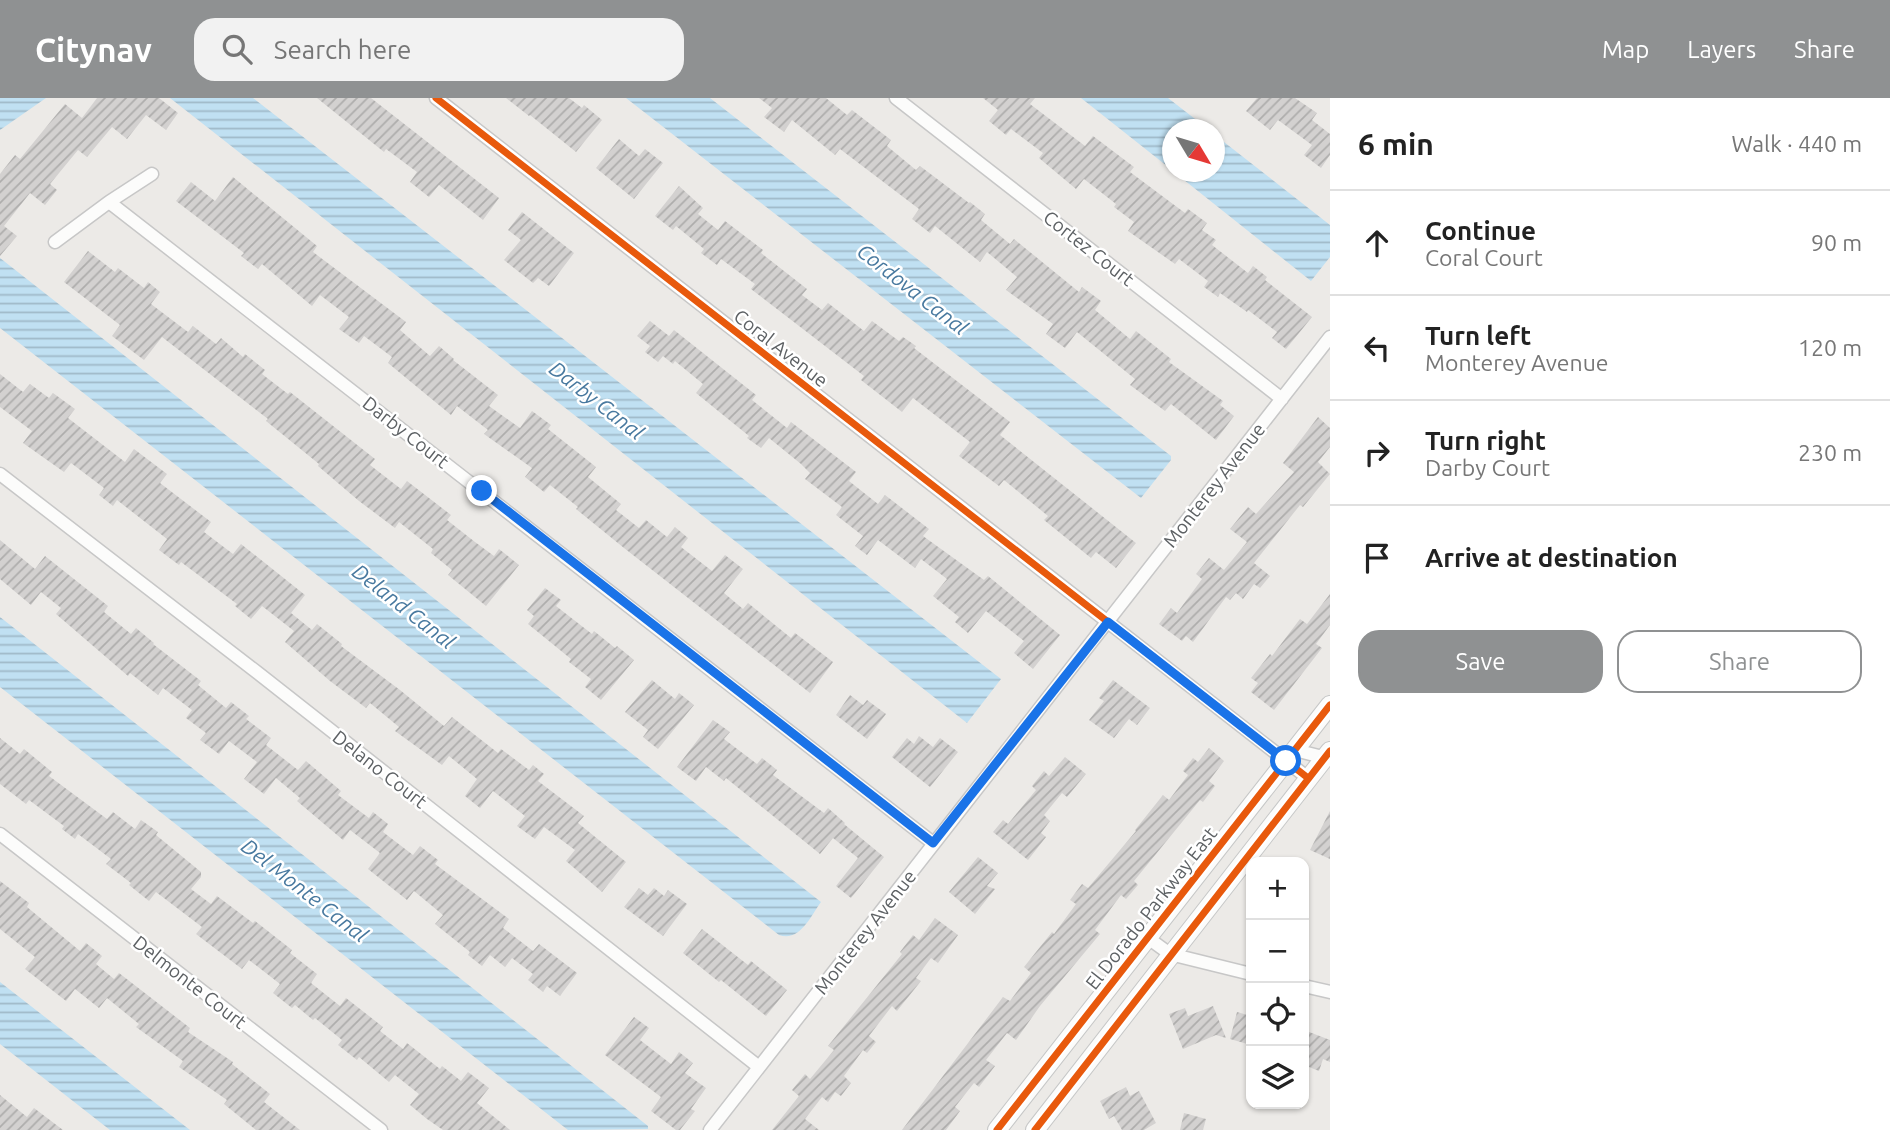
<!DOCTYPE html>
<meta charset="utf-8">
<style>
body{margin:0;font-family:Ubuntu,sans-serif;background:#f2f2f2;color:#222}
.controls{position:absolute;right:21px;bottom:21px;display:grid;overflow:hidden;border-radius:14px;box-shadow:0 2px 5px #0004}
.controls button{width:63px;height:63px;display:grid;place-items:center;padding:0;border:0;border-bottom:2px solid #e0e0e0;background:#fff;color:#222;font:35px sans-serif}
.compass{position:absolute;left:1162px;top:21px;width:63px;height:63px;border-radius:50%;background:#fff;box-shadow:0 2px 5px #0004;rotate:128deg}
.stop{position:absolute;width:21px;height:21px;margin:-16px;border:5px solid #1a73e8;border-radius:50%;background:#fff}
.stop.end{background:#1a73e8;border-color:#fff;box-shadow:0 2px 7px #0008}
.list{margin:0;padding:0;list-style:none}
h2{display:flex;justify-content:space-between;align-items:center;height:91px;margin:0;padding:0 28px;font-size:30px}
h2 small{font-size:23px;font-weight:400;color:#767676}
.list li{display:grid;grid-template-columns:46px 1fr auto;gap:21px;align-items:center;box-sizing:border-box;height:105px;padding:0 28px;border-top:2px solid #e0e0e0}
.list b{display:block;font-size:26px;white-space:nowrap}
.list p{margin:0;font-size:23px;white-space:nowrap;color:#767676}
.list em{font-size:23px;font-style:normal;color:#767676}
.actions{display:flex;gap:14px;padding:21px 28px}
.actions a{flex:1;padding:16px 0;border:2px solid #8f9192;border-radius:21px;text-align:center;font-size:24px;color:#8f9192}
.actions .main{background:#8f9192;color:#fff}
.icon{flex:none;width:38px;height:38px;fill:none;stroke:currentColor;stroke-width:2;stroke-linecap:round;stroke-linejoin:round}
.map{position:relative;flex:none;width:1330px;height:1032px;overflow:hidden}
header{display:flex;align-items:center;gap:42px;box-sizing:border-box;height:98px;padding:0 35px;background:#8f9192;color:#fff}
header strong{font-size:33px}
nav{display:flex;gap:38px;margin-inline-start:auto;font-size:24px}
.search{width:490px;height:63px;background:#f2f2f2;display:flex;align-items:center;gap:18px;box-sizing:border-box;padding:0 24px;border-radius:21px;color:#767676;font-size:26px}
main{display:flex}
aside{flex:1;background:#fff}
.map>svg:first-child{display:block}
.water{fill:url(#water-rules)}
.building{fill:url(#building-hatch)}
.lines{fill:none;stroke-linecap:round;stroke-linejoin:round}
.street-casing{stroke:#c7c7c7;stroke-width:15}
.secondary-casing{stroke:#c6c7c7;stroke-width:20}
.street{stroke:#fcfcfb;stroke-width:12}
.secondary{stroke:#fcfcfb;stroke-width:18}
.cycleway-casing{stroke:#fff;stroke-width:11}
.cycleway{stroke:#e8590c;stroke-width:7}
.route{stroke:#1a73e8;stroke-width:9}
.labels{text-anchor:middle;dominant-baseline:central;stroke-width:5;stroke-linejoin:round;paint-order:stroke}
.street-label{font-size:19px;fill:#5d6164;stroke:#fff}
.water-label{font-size:21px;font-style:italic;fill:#48799f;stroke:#fff}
</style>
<header>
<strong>Citynav</strong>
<div class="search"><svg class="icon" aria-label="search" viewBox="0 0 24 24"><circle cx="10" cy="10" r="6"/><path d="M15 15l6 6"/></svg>Search here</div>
<nav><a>Map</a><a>Layers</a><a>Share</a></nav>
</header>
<main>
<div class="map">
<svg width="1330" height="1032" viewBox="0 0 1330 1032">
<defs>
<pattern id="water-rules" width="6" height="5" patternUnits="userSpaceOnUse" patternTransform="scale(1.75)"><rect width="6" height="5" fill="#c0e0f2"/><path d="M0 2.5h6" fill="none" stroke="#9fb9c8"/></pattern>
<pattern id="building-hatch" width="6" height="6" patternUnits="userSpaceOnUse" patternTransform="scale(1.75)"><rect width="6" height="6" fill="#d3d1d0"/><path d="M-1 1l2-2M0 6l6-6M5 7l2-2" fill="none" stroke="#aeadac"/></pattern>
</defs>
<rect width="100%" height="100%" fill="#eceae7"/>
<path class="water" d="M0 0H46L0 32Z
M170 0H253L1001 581 967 625Z
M626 0H710L1171 358V362L1141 400Z
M1081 0H1168L1208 31 1172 32V72Z
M1215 37 1330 127V159L1311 183 1174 74H1214Z
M0 160 821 804C810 819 800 844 779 837L0 230Z
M0 519 648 1028V1031L568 1032 0 589Z
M0 884 190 1032H110L0 946Z"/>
<path class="building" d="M97 0H159L178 15 166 32 146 17 127 41 112 29 87 59 78 52 50 86 57 92 45 107 30 95 4 128 17 138 0 158V76L15 57 20 61 65 6 82 20Z
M317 0H371L499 100 483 122 439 87 429 99 410 84 417 74 386 51 384 54Z
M506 0H569L582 10 584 7 602 22 576 54 530 17 529 18Z
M759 0H826L847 17 852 12 891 42 887 48 916 72 920 68 969 105 970 104 985 116 981 122 1010 146 1014 141 1079 194 1082 189 1101 203 1095 212 1130 241 1136 233 1171 261 1169 264 1223 303 1220 307 1234 318 1216 342 1171 306 1165 313 1130 287 1135 281 1077 234 1065 250 1046 236 1053 226 1006 192 1017 179 987 154 980 164 935 128 930 135 912 121 919 111 840 51 835 57 792 22 784 34 764 19 772 10Z
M983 0H1035L1030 6 1085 48 1093 38 1134 69 1130 74 1185 115 1188 111 1207 125 1202 132 1216 142 1212 147 1248 175 1253 168 1267 179 1265 182 1312 219 1286 251 1272 240 1277 234 1248 212 1247 214 1220 195 1218 199 1204 189 1208 183 1179 161 1175 166 1128 133 1134 124 1114 109 1116 106 1084 81 1076 91 1039 60 1043 55 1011 31 1006 37 989 23 998 12Z
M1257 0H1295L1317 15 1312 22 1330 36V57L1321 70 1304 57 1312 47 1278 22 1270 32 1246 13Z
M619 41 639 58 645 51 663 65 634 101 596 70Z
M233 79 317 148 313 154 406 224 400 232 430 258 439 248 454 261 453 262 498 297 489 308 520 330 532 313 551 327 548 331 596 369 588 379 621 406 616 412 639 430 646 422 667 439 675 429 688 440 681 449 712 473 725 457 743 471 724 495 743 511 748 505 791 540 795 535 833 564 810 595 624 450 576 411 578 409 550 387 544 394 525 379 532 370 484 336 488 332 457 308 451 317 388 265 392 259 364 238 359 245 339 231 349 219 320 197 312 208 262 166 258 171 241 158 244 155 176 103 191 84 215 103Z
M679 88 703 110 698 116 718 132 725 123 763 152 761 155 807 191 802 197 822 212 828 205 864 233 872 223 899 243 903 239 916 248 914 250 1010 324 1000 337 1136 445 1116 470 1096 454 1091 460 1044 422 1048 418 1004 382 999 388 959 358 970 344 913 300 902 314 861 282 864 278 751 191 755 186 721 161 717 167 701 155 704 151 676 128 673 132 655 118Z
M522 114 574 155 549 188 538 180 533 185 504 162 521 142 508 132Z
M88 153 115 174 118 170 144 190 148 184 160 194 151 206 188 234 193 228 216 246 221 240 243 259 245 256 265 272 262 276 288 296 290 294 375 361 370 367 401 391 407 383 451 417 447 422 475 444 494 458 499 451 519 467 486 508 448 477 452 472 431 455 433 451 399 424 395 430 359 403 318 368 319 366 266 323 268 321 162 239 144 262 112 238 120 227 64 184Z
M650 223 669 238 674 232 756 297 752 302 787 330 791 324 856 374 849 383 878 406 885 397 929 431 923 438 984 482 988 478 1060 537 1033 571 1014 555 1024 543 986 513 968 535 955 524 959 519 933 498 947 481 921 461 915 470 878 442 867 457 855 448 863 438 836 417 842 409 805 381 810 375 801 366 769 340 761 350 747 340 749 338 696 295 703 286 675 263 673 266 663 258 658 264 645 254 650 248 637 238Z
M0 276 23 294 30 286 49 300 53 295 75 311 68 320 125 364 134 351 167 376 160 385 211 424 204 434 233 456 241 446 305 497 291 515 312 532 317 526 342 546 341 548 400 592 444 628 452 619 498 655 501 651 529 672 533 667 544 676 538 683 584 718 578 725 626 764 602 794 566 763 575 752 544 729 535 741 517 728 525 718 493 693 480 710 465 698 477 681 449 658 442 667 395 633 399 629 370 605 366 610 330 583 285 544 294 533 262 508 251 521 235 508 237 506 181 464 179 467 159 452 167 441 117 402 113 408 99 397 104 390 71 365 64 374 23 345 32 333 0 309Z
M1318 319 1330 330V349L1318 364 1330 376 1303 409 1300 407 1254 465 1270 478 1260 490 1254 486 1243 501 1236 495 1230 502 1226 499 1193 544 1186 538 1182 543 1159 526 1171 510 1177 515 1202 481 1196 476 1209 460 1224 472 1247 444 1230 431 1248 409 1256 416 1294 374 1283 365Z
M0 442 35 471 45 458 108 508 104 514 131 536 136 530 154 545 153 546 201 583 198 587 226 610 231 604 249 618 246 621 271 640 266 647 298 672 306 663 341 693 338 697 369 720 373 714 388 726 383 734 413 757 420 748 438 762 435 766 509 821 503 830 533 853 539 846 577 875 560 898 547 888 543 894 528 882 533 876 512 860 505 869 490 857 482 868 468 857 470 854 435 826 443 817 414 793 407 802 368 771 380 755 350 732 343 742 297 703 300 700 276 680 264 696 244 681 257 664 229 643 219 656 200 642 206 635 186 620 192 612 163 590 158 597 130 575 128 578 56 516 61 510 41 494 31 507 0 481Z
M545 490 561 502 556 508 592 536 594 533 615 550 617 548 634 562 601 602 585 589 591 581 569 564 571 561 528 526 534 518 527 512Z
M1330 496V527L1316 546 1322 550 1274 612 1251 594 1258 585 1251 580 1270 556 1272 558 1300 521 1307 526Z
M652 582 675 601 679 595 694 607 658 651 643 639 648 632 625 614Z
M1113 582 1150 610 1137 627 1129 621 1114 640 1089 622 1104 603 1099 600Z
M850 597 863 607 867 602 886 616 867 641 836 617Z
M713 622 730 634 724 641 757 666 762 660 777 672 773 677 824 715 828 710 845 725 844 726 884 759 851 800 836 788 858 760 833 740 820 756 726 680 724 683 706 669 696 683 677 669Z
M919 638 933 649 940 640 958 654 930 689 892 659 907 640 914 646Z
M0 640 20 656 24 651 52 674 49 678 107 721 113 714 135 731 141 722 158 734 156 737 201 774V779L191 791 211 806 217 798 253 825 255 823 292 852 290 855 317 876 311 885 340 908 346 900 383 929 380 933 403 951 407 945 440 971 442 968 461 983 468 974 489 990 477 1005 510 1032H443L427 1021 410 1007 419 996 395 977 389 984 359 959 357 962 338 947 342 942 315 920 313 922 295 907 292 910 273 895 280 886 249 862 242 871 196 836 202 829 156 794 149 803 129 787 131 785 106 766 111 761 78 736 75 741 62 731 64 728 29 702 26 706 0 686Z
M1209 650 1224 663 1209 683 1215 688 1203 704 1200 702 1134 783 1138 787 1126 801 1121 797 1095 832 1100 836 1040 908 1016 942 1007 935 986 962 995 968 979 989 974 985 955 1009 960 1013 946 1032H902L1003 899 1010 903 1031 875 1024 869 1052 834 1054 836 1076 806 1070 802 1082 786 1088 790 1136 733 1135 732 1163 697 1169 702 1188 677 1183 673 1193 660 1198 664Z
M1065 659 1086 676 1067 699 1062 695 1044 717 1050 723 1041 735 1046 739 1028 762 993 734 1003 722 1008 726 1036 692 1032 688 1044 673 1049 678Z
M1330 713V761L1310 752Z
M978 759 998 775 987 788 995 791 975 816 949 794Z
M0 783 29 805 27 809 80 853 86 845 102 858 96 866 114 881 119 875 190 930 188 934 233 964 232 966 270 996 264 1004 300 1032H256L224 1006 227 1002 179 969 183 963 136 929 139 926 107 900 99 910 75 891 66 903 25 871 35 859 0 831Z
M639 790 648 797 654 790 664 798 668 792 687 806 663 838 624 809Z
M935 820 958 837 938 865 931 860 916 880 921 883 897 913 892 908 869 938 876 944 867 955 863 952 844 978 851 985 841 998 835 994 828 1004 822 999 805 1021 819 1032H772L799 998 792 992 805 976 810 981 834 952 828 948 902 856 900 854 913 837 919 842Z
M702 831 748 867 751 863 787 892 766 918 721 882 719 884 683 855Z
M1213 908 1226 940 1216 937 1183 951 1169 916 1185 910 1188 918Z
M1237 914 1251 918V947L1230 941Z
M634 919 649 930 640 942 671 966 679 954 693 965 685 975 706 990 691 1011 695 1013 680 1032H676L651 1013 661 999 605 957Z
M1304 932 1330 942V964L1323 961 1319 973 1304 967Z
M1126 989 1130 998 1139 993 1156 1025 1144 1032H1122L1114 1018 1109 1021 1100 1003Z
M0 997 27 1019 34 1010 63 1032H0Z
M1184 1015 1206 1021 1203 1032H1180Z"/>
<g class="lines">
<g class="street-casing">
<path id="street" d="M436 0 1308 680
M896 0 1282 301
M109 104 933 745
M55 144 109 104 152 76
M0 376 258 575 759 969
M1295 652 1330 661
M0 736 381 1032
M1148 840 1170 856 1251 876
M1304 888 1330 894
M710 1032 1330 239"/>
</g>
<g class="secondary-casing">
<path id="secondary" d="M997 1032 1330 607
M1035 1032 1330 653"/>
</g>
<use href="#street" class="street"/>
<use href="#secondary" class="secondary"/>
<g class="cycleway-casing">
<path id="cycleway" d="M436 0 1308 680
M997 1032 1330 607
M1035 1032 1330 653"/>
</g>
<use href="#cycleway" class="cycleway"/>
</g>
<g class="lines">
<path class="route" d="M482 393 933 745 1108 524 1286 663"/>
</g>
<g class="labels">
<g class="street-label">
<text transform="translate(1089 150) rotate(38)">Cortez Court</text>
<text transform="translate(781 250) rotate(38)">Coral Avenue</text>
<text transform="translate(406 334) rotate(38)">Darby Court</text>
<text transform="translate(1214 387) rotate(-52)">Monterey Avenue</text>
<text transform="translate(380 671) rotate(38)">Delano Court</text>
<text transform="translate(1151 810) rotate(-52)">El Dorado Parkway East</text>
<text transform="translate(865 834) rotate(-52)">Monterey Avenue</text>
<text transform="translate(190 884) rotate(38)">Delmonte Court</text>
</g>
<g class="water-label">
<text transform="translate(913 191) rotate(38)">Cordova Canal</text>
<text transform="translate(597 302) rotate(38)">Darby Canal</text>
<text transform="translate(404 508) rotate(38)">Deland Canal</text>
<text transform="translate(305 792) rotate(38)">Del Monte Canal</text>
</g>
</g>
</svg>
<div class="controls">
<button>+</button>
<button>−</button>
<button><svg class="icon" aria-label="locate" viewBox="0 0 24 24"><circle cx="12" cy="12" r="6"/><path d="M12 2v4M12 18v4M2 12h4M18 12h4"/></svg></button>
<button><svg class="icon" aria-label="layers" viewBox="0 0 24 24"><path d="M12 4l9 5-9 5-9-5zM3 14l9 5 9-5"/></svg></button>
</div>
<svg class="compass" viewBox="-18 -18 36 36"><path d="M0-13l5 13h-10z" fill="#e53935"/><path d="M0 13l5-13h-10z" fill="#767676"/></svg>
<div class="stop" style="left:1286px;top:663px"></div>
<div class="stop end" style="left:482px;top:393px"></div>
</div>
<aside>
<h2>6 min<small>Walk · 440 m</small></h2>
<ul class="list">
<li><svg class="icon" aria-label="ahead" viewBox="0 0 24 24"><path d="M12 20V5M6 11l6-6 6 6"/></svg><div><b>Continue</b><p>Coral Court</p></div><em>90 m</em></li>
<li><svg class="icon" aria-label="left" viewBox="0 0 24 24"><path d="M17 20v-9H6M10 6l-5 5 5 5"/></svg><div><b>Turn left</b><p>Monterey Avenue</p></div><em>120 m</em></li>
<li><svg class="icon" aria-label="right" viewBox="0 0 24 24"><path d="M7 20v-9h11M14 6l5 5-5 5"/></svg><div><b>Turn right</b><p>Darby Court</p></div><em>230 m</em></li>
<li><svg class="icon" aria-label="arrive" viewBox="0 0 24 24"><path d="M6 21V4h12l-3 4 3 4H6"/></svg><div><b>Arrive at destination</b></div></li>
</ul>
<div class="actions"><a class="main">Save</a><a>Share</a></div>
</aside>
</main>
